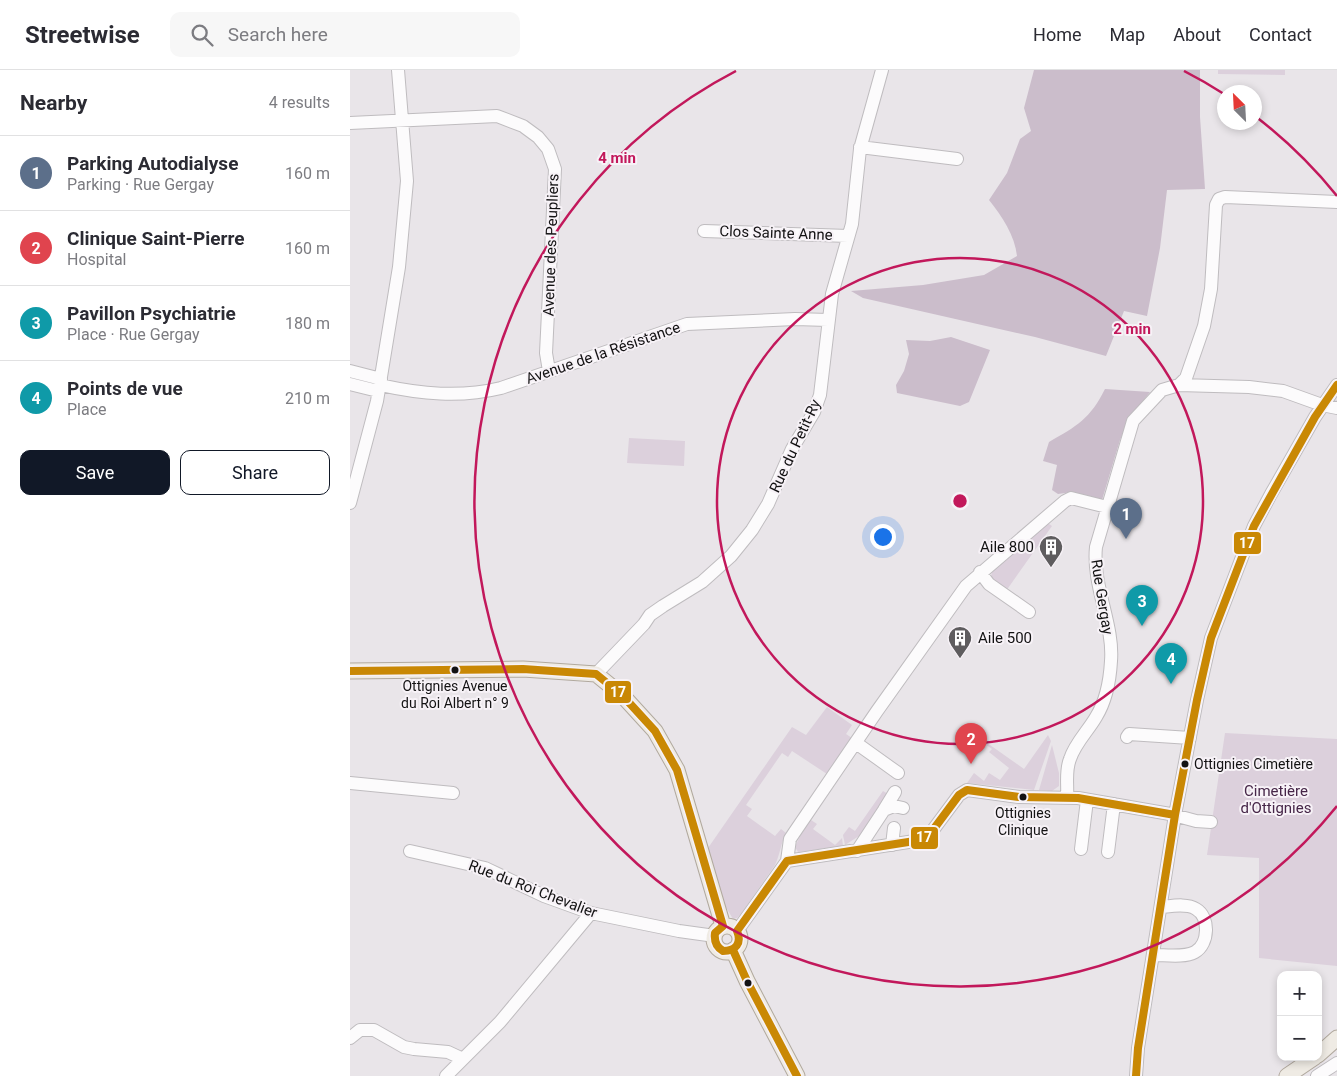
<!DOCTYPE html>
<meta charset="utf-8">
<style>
body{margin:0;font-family:Roboto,sans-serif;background:#f7f7f7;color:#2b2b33}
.controls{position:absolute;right:15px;bottom:15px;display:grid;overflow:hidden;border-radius:10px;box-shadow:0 2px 8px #0003}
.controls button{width:45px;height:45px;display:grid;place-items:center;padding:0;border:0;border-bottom:1px solid #e1e1e2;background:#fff;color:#2b2b33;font:25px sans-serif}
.compass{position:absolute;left:867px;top:15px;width:45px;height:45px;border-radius:50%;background:#fff;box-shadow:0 2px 8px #0003;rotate:336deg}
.you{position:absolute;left:532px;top:466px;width:18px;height:18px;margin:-12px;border:4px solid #fff;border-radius:50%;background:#1a73e8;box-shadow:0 0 0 8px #1a73e833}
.badge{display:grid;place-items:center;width:32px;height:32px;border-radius:50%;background:#111827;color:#fff;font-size:16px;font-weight:700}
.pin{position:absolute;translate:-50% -41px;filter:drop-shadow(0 1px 2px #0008)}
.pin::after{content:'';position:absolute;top:26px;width:18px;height:15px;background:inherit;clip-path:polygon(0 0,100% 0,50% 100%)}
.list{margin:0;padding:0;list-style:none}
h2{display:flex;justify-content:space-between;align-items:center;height:65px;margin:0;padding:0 20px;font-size:21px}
h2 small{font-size:16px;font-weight:400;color:#7c7c81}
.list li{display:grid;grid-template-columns:32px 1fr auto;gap:15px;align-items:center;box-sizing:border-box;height:75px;padding:0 20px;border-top:1px solid #e1e1e2}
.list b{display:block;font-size:19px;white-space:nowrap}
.list p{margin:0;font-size:16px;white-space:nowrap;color:#7c7c81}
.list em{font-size:16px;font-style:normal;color:#7c7c81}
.actions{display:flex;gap:10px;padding:15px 20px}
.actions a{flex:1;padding:11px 0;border:1px solid #111827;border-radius:10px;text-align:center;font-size:18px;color:#111827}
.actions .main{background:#111827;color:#fff}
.icon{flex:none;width:28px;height:28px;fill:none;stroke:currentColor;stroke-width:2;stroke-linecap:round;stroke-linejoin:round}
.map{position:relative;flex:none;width:987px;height:1006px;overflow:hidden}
header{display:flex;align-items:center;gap:30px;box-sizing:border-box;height:70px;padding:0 25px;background:#fff;border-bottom:1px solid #e1e1e2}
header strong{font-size:24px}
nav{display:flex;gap:28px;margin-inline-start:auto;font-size:18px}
.search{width:350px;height:45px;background:#f7f7f7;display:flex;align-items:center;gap:12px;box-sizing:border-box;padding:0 18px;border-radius:10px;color:#7c7c81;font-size:19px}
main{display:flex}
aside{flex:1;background:#fff}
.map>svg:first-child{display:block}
.green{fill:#dcd0dc}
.forest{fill:#cbbdcb}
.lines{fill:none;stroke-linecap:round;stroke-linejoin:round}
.minor-casing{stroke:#bfbcbf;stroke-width:14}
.major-casing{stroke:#b1a99e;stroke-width:17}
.minor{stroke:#fcfbfc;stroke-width:12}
.major{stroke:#efebe4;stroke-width:15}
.bus-1-casing{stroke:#f7f2f7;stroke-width:11}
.bus-1{stroke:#c98804;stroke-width:8}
.ring{fill:none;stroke:#c2185b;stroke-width:2.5}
.bus-dot{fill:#131213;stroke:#f7f2f7;stroke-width:2}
.labels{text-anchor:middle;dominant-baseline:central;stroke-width:4;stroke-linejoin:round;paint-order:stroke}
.bus-label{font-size:14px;fill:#131213;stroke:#f7f2f7}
.street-label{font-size:15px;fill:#131213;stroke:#f7f2f7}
.poi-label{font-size:15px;fill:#131213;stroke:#f7f2f7;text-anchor:end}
.park-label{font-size:15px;fill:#462648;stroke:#f7f2f7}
.centre{fill:#c2185b;stroke:#f7f2f7;stroke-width:2.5}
.ring-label{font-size:15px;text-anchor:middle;font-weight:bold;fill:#c2185b;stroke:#f7f2f7;stroke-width:4;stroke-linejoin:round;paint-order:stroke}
.line-badge{stroke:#f7f2f7;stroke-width:2}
.badge-label{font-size:14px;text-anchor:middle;font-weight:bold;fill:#fff}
</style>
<header>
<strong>Streetwise</strong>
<div class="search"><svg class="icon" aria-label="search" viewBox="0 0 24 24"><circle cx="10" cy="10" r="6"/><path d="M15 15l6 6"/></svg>Search here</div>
<nav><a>Home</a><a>Map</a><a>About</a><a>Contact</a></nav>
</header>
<main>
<aside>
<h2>Nearby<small>4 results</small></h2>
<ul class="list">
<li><span class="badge" style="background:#5c6f8a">1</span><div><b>Parking Autodialyse</b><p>Parking · Rue Gergay</p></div><em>160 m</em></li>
<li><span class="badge" style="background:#e0444e">2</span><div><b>Clinique Saint-Pierre</b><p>Hospital</p></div><em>160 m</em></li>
<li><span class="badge" style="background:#0f9aa8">3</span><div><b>Pavillon Psychiatrie</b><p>Place · Rue Gergay</p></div><em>180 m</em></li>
<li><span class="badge" style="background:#0f9aa8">4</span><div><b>Points de vue</b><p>Place</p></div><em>210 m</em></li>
</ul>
<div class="actions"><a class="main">Save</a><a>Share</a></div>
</aside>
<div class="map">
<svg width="987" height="1006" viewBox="0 0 987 1006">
<rect width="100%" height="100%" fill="#e9e5e9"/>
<path class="green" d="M868 0H935V5L868 4Z
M279 368 335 371 334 396 277 393Z
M696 452 702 456 656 521 641 510 642 500Z
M477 637 502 655 496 664 502 668 477 704 442 681 438 687 432 683 396 735 402 739 397 746 425 766 431 759 436 763C431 773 430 784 425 795L391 844 387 848 383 849 374 834 358 778 442 657 456 665Z
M875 663 987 669V896L909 888V788L857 785Z
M698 665 701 671 684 720 617 713 624 703 634 711 639 703 650 710 659 698 639 682 642 679 632 672 633 670 674 699Z
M702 675 709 703V716L702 721 689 720Z
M533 721 538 724 509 766 495 775 493 765 499 757 505 761Z
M461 750 467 754 463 759 485 775 492 768 493 776 448 782 445 777 451 764Z"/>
<path class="forest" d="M684 0H850V47L855 119 817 120 810 178 797 246 774 241 756 286 685 267 513 228 501 221 573 215 634 205 667 186C665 166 652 146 639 130L657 103 670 69 681 61 674 38Z
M601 267 640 280 619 332 610 336 547 323 546 315 554 301 559 284 556 270 580 271Z
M755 319 800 322 779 349 770 370 752 430 722 422 708 424 702 420 707 395 693 391 699 372C727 356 740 349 755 319Z"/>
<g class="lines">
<g class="minor-casing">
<path id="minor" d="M0 53 147 46 173 56 188 67 198 79 205 99 196 283 199 301
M510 77 607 89
M354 161 498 166
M0 301 31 309
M0 314 28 321
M30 315C71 324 110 328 151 318L337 254 445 249 478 250
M829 315 836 308 854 256 861 219 866 135 869 129 875 127 987 132
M0 433 27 331 49 197 57 111 48 0
M630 502 639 514 679 542
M246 604 294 554 300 545 313 536 352 512 381 486 402 460 418 434 442 379 464 342 470 325 482 224 502 154 510 79 532 0
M777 667 779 664 840 668
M506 673 548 703
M0 713 103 723
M717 727C718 714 715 701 720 689 725 673 738 661 746 647 756 631 760 609 761 591 764 554 742 516 746 477L783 351 812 320 829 315 899 317 933 321 972 335 987 338
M534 740 545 722
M542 775 544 758
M731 779 737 730
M60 781 135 798 194 826 241 843 329 861 365 866
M507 781 534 740 544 736 553 738
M758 782 764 734
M437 791 440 769 444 763 527 641 616 516 715 431 721 428 757 437
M387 861 437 791 571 770 580 764 609 725 617 720 669 727 728 728 820 744 846 751 861 752
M803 885C816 885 834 888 845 882 859 874 860 847 846 839 837 833 822 836 812 837
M0 968 10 960H24L54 977 64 979 98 982 113 989
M96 1006 150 952 241 843
M786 1006 788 978 825 745 847 630 861 568 904 456 921 424 965 347 987 315
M967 1006 987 993"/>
</g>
<g class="major-casing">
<path id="major" d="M0 601 173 599 246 604 273 626 305 661 327 700 373 856
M364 869a13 13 0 1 1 26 0a13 13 0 1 1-26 0Z
M383 880 397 911 447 1006
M968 985 987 968
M937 1006 965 987"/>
</g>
<use href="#minor" class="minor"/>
<use href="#major" class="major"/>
<g class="bus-1-casing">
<path id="bus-1" d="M0 601 173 599 246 604 273 626 305 661 327 700 373 856 365 863C364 871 366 877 373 881 386 881 392 873 387 861L437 791 571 770 580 764 609 725 617 720 669 727 728 728 825 745
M383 880 397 911 447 1006
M786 1006 788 978 825 745 847 630 861 568 904 456 965 347 987 315"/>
</g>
<use href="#bus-1" class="bus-1"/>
</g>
<g class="ring">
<circle cx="610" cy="431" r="243"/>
<path d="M987 736A485 485 0 1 1 386 1M834 1A485 485 0 0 1 874 24M905 46A485 485 0 0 1 987 126"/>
</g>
<defs>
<g id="building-pin" transform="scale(1.25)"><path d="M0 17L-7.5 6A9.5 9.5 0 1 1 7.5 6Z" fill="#5e5c5e" stroke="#f7f2f7"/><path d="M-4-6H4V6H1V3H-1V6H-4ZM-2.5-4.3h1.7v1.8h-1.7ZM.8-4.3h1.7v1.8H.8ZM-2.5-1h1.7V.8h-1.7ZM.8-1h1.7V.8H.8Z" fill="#fff"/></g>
</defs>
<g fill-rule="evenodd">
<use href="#building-pin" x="701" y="477"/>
<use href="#building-pin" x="610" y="568"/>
</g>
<g class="bus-dot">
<circle cx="105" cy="600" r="4.5"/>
<circle cx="835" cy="694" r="4.5"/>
<circle cx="673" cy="727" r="4.5"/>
<circle cx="398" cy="913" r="4.5"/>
</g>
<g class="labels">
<g class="bus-label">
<text x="105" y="616">Ottignies Avenue<tspan x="105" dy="17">du Roi Albert n° 9</tspan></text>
<text x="844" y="694" text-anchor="start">Ottignies Cimetière</text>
<text x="673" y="743">Ottignies<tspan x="673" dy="17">Clinique</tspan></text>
</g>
<g class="street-label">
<text transform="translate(426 163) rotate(2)">Clos Sainte Anne</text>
<text transform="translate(201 175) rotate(-88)">Avenue des Peupliers</text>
<text transform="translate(253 283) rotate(-19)">Avenue de la Résistance</text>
<text transform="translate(445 376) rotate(-65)">Rue du Petit-Ry</text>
<text transform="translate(752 527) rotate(81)">Rue Gergay</text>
<text transform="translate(183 819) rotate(21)">Rue du Roi Chevalier</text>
</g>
<g class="poi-label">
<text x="684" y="477">Aile 800</text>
<text x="628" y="568" text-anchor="start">Aile 500</text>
</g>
<g class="park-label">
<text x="926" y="721">Cimetière<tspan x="926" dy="17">d'Ottignies</tspan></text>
</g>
</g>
<circle cx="610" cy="431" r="8" class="centre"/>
<g class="ring-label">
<text x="267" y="93">4 min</text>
<text x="782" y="264">2 min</text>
</g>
<g class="line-badge">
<rect x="883" y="461" width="29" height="24" rx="5" fill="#c98804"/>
<rect x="254" y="610" width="28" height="24" rx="5" fill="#c98804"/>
<rect x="560" y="756" width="29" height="24" rx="5" fill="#c98804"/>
</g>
<g class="badge-label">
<text x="897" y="478">17</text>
<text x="268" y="627">17</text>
<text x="574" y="772">17</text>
</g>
</svg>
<div class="controls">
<button>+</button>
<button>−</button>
</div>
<svg class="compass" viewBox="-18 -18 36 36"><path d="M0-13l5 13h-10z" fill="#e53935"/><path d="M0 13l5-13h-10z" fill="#7c7c81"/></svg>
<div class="you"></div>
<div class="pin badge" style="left:776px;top:469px;background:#5c6f8a">1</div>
<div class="pin badge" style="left:621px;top:694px;background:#e0444e">2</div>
<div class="pin badge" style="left:792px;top:556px;background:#0f9aa8">3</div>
<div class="pin badge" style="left:821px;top:614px;background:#0f9aa8">4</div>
</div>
</main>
